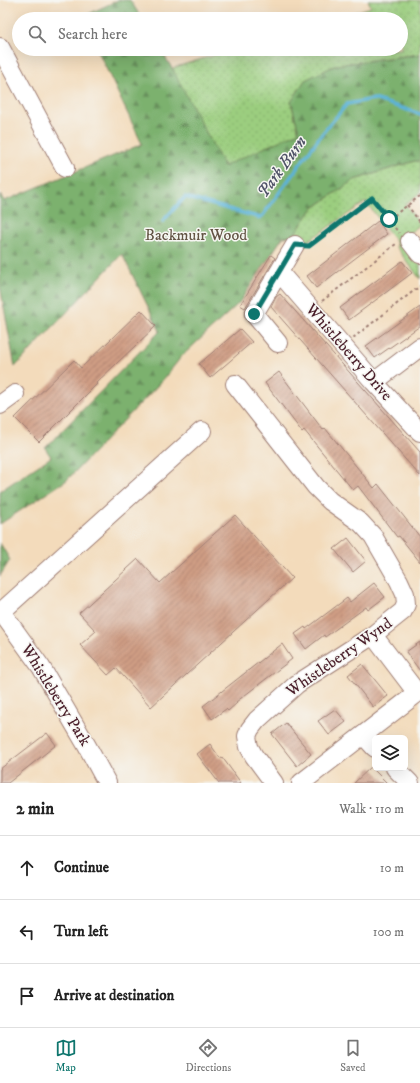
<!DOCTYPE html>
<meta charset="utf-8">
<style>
body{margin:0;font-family:"IM FELL DW Pica",serif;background:#f2f2f2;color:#222}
.controls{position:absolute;right:12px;bottom:12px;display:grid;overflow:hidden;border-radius:6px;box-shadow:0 4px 16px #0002}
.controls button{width:36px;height:36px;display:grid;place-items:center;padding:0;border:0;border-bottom:1px solid #e0e0e0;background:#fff;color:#222;font:20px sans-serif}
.stop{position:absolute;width:12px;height:12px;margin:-9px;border:3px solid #0f766e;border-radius:50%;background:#fff}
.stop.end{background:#0f766e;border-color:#fff;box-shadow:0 1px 4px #0008}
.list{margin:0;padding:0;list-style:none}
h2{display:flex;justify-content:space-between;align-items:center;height:52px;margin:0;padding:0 16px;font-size:17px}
h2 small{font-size:13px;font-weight:400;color:#767676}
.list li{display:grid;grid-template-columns:26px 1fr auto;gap:12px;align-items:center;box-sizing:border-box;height:64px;padding:0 16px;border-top:1px solid #e0e0e0}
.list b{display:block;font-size:15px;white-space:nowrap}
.list em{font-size:13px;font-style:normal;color:#767676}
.icon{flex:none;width:22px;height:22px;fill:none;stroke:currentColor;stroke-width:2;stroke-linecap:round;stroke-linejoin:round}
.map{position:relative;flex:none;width:420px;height:783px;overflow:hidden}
.search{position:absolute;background:#fff;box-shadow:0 4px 16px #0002;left:12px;right:12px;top:12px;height:44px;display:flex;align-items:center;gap:10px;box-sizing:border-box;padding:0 14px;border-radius:22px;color:#767676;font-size:15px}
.sheet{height:244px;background:#fff}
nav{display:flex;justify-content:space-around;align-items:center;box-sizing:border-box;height:56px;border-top:1px solid #e0e0e0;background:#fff;font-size:11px;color:#767676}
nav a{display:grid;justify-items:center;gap:2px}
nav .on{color:#0f766e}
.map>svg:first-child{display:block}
.grass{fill:url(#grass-dots);stroke:#727655}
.forest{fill:url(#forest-firs);stroke:#63684c}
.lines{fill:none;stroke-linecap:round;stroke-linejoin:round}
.stream{stroke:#5bb3d8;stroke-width:3.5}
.building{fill:url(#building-hatch)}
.minor-casing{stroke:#9e7d73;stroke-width:20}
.path{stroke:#9e7d73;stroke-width:2;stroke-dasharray:3 3;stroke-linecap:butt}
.minor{stroke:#fff;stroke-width:18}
.route{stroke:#0f766e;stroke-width:5}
.labels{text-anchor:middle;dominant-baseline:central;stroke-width:3;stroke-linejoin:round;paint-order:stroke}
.park-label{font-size:16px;fill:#625444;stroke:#f6f6f2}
.street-label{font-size:16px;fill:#4a1f2b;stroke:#f6f6f2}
.water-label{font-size:17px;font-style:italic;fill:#505368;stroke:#f6f6f2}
</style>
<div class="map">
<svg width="420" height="783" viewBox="0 0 420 783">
<defs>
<pattern id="grass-dots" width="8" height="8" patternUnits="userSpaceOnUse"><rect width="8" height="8" fill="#9bce7f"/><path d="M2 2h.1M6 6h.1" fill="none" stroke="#87b06e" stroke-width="1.8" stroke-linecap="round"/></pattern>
<pattern id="forest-firs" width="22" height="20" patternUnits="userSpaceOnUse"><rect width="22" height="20" fill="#7cb16e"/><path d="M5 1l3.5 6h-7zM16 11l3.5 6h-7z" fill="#688f5b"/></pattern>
<pattern id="building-hatch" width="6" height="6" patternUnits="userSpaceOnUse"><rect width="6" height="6" fill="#cf9d84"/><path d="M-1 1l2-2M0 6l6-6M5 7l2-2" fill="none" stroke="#aa7f6c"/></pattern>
</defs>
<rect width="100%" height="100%" fill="#f6f6f2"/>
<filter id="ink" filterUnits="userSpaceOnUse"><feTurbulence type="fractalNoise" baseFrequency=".025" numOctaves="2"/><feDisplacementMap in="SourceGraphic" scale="8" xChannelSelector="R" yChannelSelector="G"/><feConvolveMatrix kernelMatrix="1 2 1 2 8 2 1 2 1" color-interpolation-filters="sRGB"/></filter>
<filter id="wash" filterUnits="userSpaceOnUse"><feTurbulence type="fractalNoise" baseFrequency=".012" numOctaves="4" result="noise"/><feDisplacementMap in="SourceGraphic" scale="16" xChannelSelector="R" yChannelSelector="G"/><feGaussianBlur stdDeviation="0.9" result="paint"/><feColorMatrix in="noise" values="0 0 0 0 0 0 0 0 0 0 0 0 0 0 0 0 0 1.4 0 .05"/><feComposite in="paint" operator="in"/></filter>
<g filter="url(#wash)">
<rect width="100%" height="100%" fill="#f3dbbb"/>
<path class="grass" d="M368 0H420V54L336 65 291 102 299 132 221 172 172 68 235 49H401V19H333L371 7Z
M415 161H420V193L405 204 420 225 401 239 420 264V279L396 247V242L366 202 305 243 293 236 312 209 354 180Z"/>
<path class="forest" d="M118 0H130L142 19H83L82 17Z
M97 49H160L172 68 224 166 299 132 291 102 305 80 336 65 420 54V161H415L354 180 312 209 293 236 283 237 239 303 182 356 162 381 67 480 0 524V491L51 457 45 448 160 331 122 254 15 367 0 286V194L4 201 142 144Z
M0 543 10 560 0 576Z"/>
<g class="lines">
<path class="stream" d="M163 221 185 197 261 218 321 135 347 104 374 99 420 114"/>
</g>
<g id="blocks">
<path class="building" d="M378 221 387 234 316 288 307 276Z
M271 255 275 258 245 308 240 305Z
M402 261 412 273 349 320 340 308Z
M280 294 420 452V476L271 307 276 297Z
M420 307V326L375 358 366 346Z
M141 310 156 326 96 383 97 384 39 442 15 418 74 360 81 368Z
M240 329 252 342 210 378 199 364Z
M279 372 323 430 325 428 374 488 378 484 420 537V562L399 536 397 537 358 486 353 490 304 430 302 432 265 383Z
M235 515 292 578 151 707 116 668 108 675 80 645 96 631 79 613 138 559 160 583Z
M348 538 366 561 353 572 334 549Z
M374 583 385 597 368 610 366 607 325 637 324 635 306 649 295 634 305 627 306 629 347 598 350 602Z
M420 642V671L406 652Z
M282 644 292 659 236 702 237 703 228 711 226 709 212 719 203 706Z
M362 664 388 696 373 707 348 675Z
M335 709 346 722 329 735 318 721Z
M286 723 311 754 297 766 272 734Z
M47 733 56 745 8 783H0V769Z
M210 744 220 758 222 757 241 783H219L197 754Z
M371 767 387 783H354Z"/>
</g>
</g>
<g filter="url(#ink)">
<use href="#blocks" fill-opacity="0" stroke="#9e7d73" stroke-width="1"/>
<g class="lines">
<g class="minor-casing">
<path id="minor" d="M0 47 65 168
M410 241 420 254
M279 272 374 382 420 432
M278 343 254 314 295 245
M374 382 420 347
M235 384 316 487 330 501 361 523 373 536 399 581 405 594 406 604 403 611 373 635 297 684 257 720 250 729 247 736 249 747 254 756 274 783
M0 405 15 394
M0 610 41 667 87 746 107 783
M1 612 202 431
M373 635 417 693
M363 735 375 748
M395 768 410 783
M301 783 420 691"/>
</g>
<path class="path" d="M407 205 420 222
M389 219 420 196
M310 245 372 199 399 233
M322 301 396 244
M353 338 420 286"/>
<use href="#minor" class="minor"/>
</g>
</g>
<g class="lines" filter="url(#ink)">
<path class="route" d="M254 314 295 245 309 246 372 198 389 219"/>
</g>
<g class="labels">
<g class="park-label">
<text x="196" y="235">Backmuir Wood</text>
</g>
<g class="street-label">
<text transform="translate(349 352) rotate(49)">Whistleberry Drive</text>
<text transform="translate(339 657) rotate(-35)">Whistleberry Wynd</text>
<text transform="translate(56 695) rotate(58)">Whistleberry Park</text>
</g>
<g class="water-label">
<text transform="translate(282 167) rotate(-54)">Park Burn</text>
</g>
</g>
</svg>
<div class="controls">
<button><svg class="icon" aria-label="layers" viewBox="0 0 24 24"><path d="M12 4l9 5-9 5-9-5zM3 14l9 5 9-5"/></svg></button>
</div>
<div class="stop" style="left:389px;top:219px"></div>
<div class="stop end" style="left:254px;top:314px"></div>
<div class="search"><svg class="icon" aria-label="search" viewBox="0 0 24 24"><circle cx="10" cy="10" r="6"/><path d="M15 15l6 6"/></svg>Search here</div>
</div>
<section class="sheet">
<h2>2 min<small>Walk · 110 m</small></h2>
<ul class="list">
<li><svg class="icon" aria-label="ahead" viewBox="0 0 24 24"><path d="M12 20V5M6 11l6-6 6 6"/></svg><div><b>Continue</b></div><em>10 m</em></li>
<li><svg class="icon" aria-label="left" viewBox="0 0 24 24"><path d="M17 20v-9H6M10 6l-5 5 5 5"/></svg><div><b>Turn left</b></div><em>100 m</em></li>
<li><svg class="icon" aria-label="arrive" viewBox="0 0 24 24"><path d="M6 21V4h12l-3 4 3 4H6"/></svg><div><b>Arrive at destination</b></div></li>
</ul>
</section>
<nav>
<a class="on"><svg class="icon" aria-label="map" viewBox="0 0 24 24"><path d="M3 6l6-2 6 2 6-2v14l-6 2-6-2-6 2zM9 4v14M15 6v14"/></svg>Map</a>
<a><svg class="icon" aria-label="directions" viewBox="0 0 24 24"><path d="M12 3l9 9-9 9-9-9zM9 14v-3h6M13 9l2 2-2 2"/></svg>Directions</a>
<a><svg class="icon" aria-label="saved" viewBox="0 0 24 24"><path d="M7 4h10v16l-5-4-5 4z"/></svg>Saved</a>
</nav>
